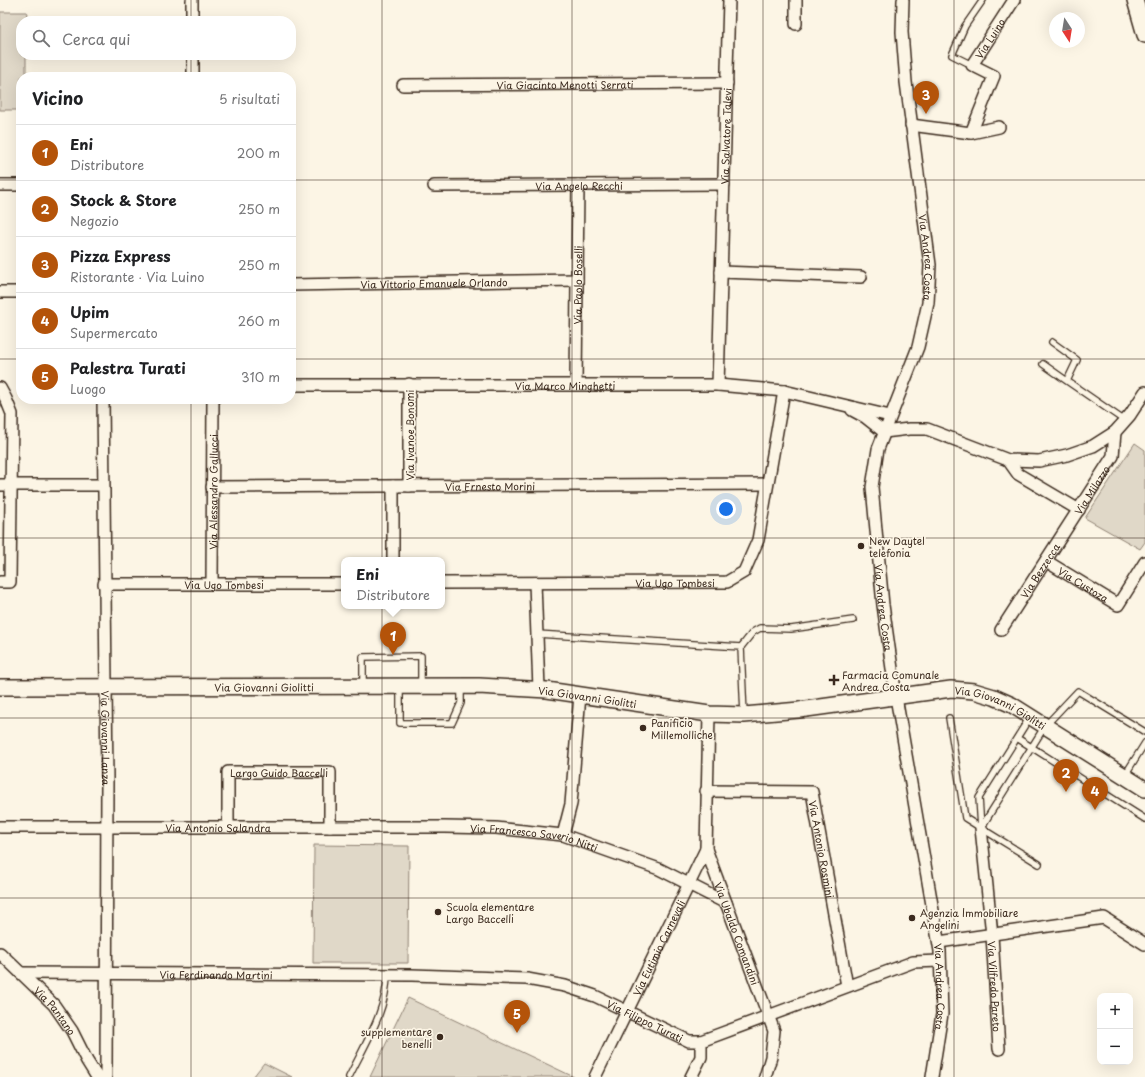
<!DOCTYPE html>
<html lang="it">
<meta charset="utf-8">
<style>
body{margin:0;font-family:"Playpen Sans",sans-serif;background:#f2f2f2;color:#202124}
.controls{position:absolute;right:12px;bottom:12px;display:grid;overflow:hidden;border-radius:8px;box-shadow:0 4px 16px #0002}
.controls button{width:36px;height:36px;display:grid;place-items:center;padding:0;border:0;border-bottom:1px solid #e0e0e0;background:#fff;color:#202124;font:20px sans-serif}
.compass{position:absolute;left:1049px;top:12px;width:36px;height:36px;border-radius:50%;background:#fff;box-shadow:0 4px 16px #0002;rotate:168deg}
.you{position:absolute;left:726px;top:509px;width:14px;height:14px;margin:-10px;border:3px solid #fff;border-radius:50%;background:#1a73e8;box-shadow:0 0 0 6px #1a73e833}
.badge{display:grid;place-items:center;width:26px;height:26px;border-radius:50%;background:#b45309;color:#fff;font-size:13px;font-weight:700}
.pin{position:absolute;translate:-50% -33px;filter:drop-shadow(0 1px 2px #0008)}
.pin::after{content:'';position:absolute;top:21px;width:14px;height:12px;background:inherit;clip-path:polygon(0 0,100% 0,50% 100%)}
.popup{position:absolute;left:341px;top:557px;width:104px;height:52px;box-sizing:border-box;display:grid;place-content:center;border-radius:8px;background:#fff;filter:drop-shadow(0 1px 3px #0005);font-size:13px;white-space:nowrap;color:#757577}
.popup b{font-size:15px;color:#202124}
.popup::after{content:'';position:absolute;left:50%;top:100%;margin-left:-8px;border:8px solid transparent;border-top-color:#fff}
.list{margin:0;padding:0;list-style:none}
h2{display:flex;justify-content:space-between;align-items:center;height:52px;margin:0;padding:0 16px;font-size:17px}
h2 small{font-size:13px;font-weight:400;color:#757577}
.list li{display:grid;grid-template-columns:26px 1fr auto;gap:12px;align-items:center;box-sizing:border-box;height:56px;padding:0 16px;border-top:1px solid #e0e0e0}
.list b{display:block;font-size:15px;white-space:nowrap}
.list p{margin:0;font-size:13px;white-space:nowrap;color:#757577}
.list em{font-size:13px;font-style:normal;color:#757577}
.icon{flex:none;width:22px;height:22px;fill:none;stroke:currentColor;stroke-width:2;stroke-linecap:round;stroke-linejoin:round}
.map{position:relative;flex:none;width:1145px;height:1077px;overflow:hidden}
.search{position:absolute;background:#fff;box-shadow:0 4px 16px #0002;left:16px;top:16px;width:280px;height:44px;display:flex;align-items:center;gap:10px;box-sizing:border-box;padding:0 14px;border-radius:16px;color:#757577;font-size:15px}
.panel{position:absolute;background:#fff;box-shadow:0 4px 16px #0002;left:16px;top:72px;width:280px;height:332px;border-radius:16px}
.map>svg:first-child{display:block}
.green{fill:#e0d8c8;stroke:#8e8173}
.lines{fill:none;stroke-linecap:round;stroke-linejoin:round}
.lane-casing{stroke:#3b2a1e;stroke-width:8}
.street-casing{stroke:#3b2a1e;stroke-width:14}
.secondary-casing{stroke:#3b2a1e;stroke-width:18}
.lane{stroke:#fcf5e5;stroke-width:5.5}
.street{stroke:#fcf5e5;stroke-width:11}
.secondary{stroke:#fcf5e5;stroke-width:15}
.grid{fill:none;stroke:#3b2a1e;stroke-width:1;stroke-opacity:0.55}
.poi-dot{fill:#3b2a1e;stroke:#fcf5e5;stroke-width:1.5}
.labels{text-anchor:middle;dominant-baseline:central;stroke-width:3.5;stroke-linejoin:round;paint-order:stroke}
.street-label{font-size:10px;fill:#3b2a1e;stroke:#fcf5e5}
.poi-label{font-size:10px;fill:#3b2a1e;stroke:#fcf5e5;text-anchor:start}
</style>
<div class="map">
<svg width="1145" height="1077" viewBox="0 0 1145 1077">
<rect width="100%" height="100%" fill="#fcf5e5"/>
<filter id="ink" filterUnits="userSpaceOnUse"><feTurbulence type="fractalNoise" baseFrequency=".025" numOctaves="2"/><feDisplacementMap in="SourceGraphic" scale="8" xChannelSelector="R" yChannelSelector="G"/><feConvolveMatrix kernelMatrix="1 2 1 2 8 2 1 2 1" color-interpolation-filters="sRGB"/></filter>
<g filter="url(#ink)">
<path class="green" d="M0 12H27L26 21H21V55H26V77H21V110H0Z
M1135 443 1145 450V542L1140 549 1085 518Z
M314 845 409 846 408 963H313Z
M408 998 574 1077H370Z
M264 1063 292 1077H253Z"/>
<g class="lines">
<g class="lane-casing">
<path id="lane" d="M972 65 952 55 965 26 983 0
M1052 342 1077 360 1067 381 1125 421
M1043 364 1067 381
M537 634 741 647
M363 685V657L421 656V685
M400 686V723H452L461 703V687
M744 715 741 647 753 632 760 628 791 629 853 620
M1030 717 979 798 981 828 1039 864
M949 718 965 818 981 828 1045 726 1078 691 1145 732
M1017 738 1145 819
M1125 775 1145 743
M349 1077C365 1044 387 1011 387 974"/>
</g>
<g class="street-casing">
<g id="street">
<path d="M192 0V21"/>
<path id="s1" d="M903 0 902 32 906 82 930 265 928 303 918 347 878 449 872 487 883 605 896 697 940 951 942 1014 932 1077"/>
<path d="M796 24V0"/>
<path d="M193 55V77"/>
<path id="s2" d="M403 85 727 83"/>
<path d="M911 125 971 133 999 127"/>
<path id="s3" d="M971 133 994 76 972 65 1014 0"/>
<path d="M0 185H21"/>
<path id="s4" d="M434 186 724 184"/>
<path d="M721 272 861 277"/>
<path id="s5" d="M291 285 577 280"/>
<path d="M0 292H21"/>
<path d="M409 384V486"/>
<path id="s6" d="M576 384 578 185"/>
<path id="s7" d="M291 385H718L784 391 890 416"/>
<path id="s8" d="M718 385 729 0"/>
<path d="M0 388 6 399 12 414 10 582H0"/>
<path id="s9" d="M103 399 107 781 106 1077"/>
<path d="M852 410 865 417 884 432"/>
<path d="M884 432 909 429H927L1008 460 1039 461 1067 455 1093 446 1115 432 1130 415 1145 392"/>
<path d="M1008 460 1018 474 1079 510"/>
<path d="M0 485H103"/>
<path id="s10" d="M212 487 767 484"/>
<path d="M393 560V486"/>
<path id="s11" d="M1046 561 1118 605 1145 562"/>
<path id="s12" d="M442 583 727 582 744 572 758 540 784 391"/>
<path d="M535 583 539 689"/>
<path id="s13" d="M104 584H344"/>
<path id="s14" d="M212 584 213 399"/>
<path id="s15" d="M1001 630 1113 456 1115 432"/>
<path id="s16" d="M709 714 706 849 774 1031 771 1057 765 1077"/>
<path id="s17" d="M706 791 812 792 847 986"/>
<path id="s18" d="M0 827H445L496 828 563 835 659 869 726 903"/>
<path id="s19" d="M228 827V772H330V827"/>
<path id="s20" d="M981 828 992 935 999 1049"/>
<path d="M563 835 571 804 580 695"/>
<path d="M939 942 1104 918 1145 944"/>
<path id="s21" d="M0 953 54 1005 72 1031 87 1061 97 1077"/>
<path id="s22" d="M21 973 412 975 527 979 565 986 595 996 689 1041H701L913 962 940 961"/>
<path id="s23" d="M595 1077 706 849"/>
<path d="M691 1077 701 1057V1041"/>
</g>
</g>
<g class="secondary-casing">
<g id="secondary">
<path d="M1135 0 1145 35"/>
<path id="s24" d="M0 687 479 686 547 690 709 714 744 715 799 710 951 689 974 691 994 697 1012 705 1145 789"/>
</g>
</g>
<use href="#lane" class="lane"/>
<use href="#street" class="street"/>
<use href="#secondary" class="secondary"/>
</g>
</g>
<path class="grid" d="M191 0V21M382 0V1077M572 0V1077M763 0V1077M954 0V1077M191 55V77M0 180H21M291 180H1145M0 359H21M291 359H1145M191 399V1077M0 538H1145M0 718H1145M0 898H1145"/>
<g class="poi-dot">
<circle cx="861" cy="546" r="4"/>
<path d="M832 674h4v4h4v4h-4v4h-4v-4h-4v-4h4z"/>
<circle cx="643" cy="728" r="4"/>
<circle cx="438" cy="912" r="4"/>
<circle cx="912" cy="918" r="4"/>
<circle cx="440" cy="1037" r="4"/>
</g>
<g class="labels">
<g class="street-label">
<text stroke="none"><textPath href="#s3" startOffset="118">Via Luino</textPath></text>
<text stroke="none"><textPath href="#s2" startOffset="162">Via Giacinto Menotti Serrati</textPath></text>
<text stroke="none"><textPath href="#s8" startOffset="249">Via Salvatore Talevi</textPath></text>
<text stroke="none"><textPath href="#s4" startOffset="145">Via Angelo Recchi</textPath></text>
<text stroke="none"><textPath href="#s1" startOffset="259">Via Andrea Costa</textPath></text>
<text stroke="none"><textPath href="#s5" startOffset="143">Via Vittorio Emanuele Orlando</textPath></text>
<text stroke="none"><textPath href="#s6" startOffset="99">Via Paolo Boselli</textPath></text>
<text stroke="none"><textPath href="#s7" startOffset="274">Via Marco Minghetti</textPath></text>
<text transform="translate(409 435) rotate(-90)">Via Ivanoe Bonomi</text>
<text stroke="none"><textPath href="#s15" startOffset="167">Via Milazzo</textPath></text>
<text stroke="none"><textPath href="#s10" startOffset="278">Via Ernesto Morini</textPath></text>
<text stroke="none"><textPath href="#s14" startOffset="92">Via Alessandro Gallucci</textPath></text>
<text stroke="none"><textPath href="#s15" startOffset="71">Via Bezzecca</textPath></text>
<text stroke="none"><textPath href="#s12" startOffset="233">Via Ugo Tombesi</textPath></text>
<text stroke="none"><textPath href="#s13" startOffset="120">Via Ugo Tombesi</textPath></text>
<text stroke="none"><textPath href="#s11" startOffset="44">Via Custoza</textPath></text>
<text stroke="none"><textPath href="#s1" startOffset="619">Via Andrea Costa</textPath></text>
<text stroke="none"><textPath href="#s24" startOffset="264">Via Giovanni Giolitti</textPath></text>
<text stroke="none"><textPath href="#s24" startOffset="588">Via Giovanni Giolitti</textPath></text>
<text stroke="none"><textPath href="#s24" startOffset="1008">Via Giovanni Giolitti</textPath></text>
<text stroke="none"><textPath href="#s9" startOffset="339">Via Giovanni Lanza</textPath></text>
<text stroke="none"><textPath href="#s19" startOffset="106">Largo Guido Baccelli</textPath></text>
<text stroke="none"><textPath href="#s18" startOffset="218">Via Antonio Salandra</textPath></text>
<text stroke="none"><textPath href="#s18" startOffset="535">Via Francesco Saverio Nitti</textPath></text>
<text stroke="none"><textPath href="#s17" startOffset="164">Via Antonio Rosmini</textPath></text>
<text stroke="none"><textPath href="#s16" startOffset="225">Via Ubaldo Comandini</textPath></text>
<text stroke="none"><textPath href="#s23" startOffset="144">Via Eutimio Carnevali</textPath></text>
<text stroke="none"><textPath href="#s22" startOffset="195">Via Ferdinando Martini</textPath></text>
<text stroke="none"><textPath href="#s20" startOffset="159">Via Vilfredo Pareto</textPath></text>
<text stroke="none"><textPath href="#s1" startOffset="1003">Via Andrea Costa</textPath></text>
<text stroke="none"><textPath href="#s21" startOffset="80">Via Pantano</textPath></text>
<text stroke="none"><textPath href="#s22" startOffset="632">Via Filippo Turati</textPath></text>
</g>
<g class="poi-label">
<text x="869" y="540">New Daytel<tspan x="869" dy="12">telefonia</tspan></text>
<text x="842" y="674">Farmacia Comunale<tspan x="842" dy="12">Andrea Costa</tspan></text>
<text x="651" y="722">Panificio<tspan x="651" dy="12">Millemolliche</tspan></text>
<text x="446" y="906">Scuola elementare<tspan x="446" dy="12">Largo Baccelli</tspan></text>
<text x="920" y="912">Agenzia Immobiliare<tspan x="920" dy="12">Angelini</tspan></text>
<text x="432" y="1031" text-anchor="end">supplementare<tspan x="432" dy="12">benelli</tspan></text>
</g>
</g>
</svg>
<div class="controls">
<button>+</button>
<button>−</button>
</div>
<svg class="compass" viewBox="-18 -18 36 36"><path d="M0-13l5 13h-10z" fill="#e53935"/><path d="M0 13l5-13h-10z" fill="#757577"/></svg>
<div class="you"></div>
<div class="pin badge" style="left:393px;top:655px">1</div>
<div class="popup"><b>Eni</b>Distributore</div>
<div class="pin badge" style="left:1066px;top:792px">2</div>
<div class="pin badge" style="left:926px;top:114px">3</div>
<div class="pin badge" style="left:1095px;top:810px">4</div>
<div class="pin badge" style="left:517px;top:1033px">5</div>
<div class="search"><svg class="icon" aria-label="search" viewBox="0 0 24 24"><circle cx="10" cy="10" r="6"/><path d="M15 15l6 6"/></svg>Cerca qui</div>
<section class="panel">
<h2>Vicino<small>5 risultati</small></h2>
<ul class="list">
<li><span class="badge">1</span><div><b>Eni</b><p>Distributore</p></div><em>200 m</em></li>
<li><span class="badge">2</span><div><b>Stock &amp; Store</b><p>Negozio</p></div><em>250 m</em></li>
<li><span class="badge">3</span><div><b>Pizza Express</b><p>Ristorante · Via Luino</p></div><em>250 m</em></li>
<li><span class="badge">4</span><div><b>Upim</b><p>Supermercato</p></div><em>260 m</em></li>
<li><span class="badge">5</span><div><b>Palestra Turati</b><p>Luogo</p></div><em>310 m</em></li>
</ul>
</section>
</div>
